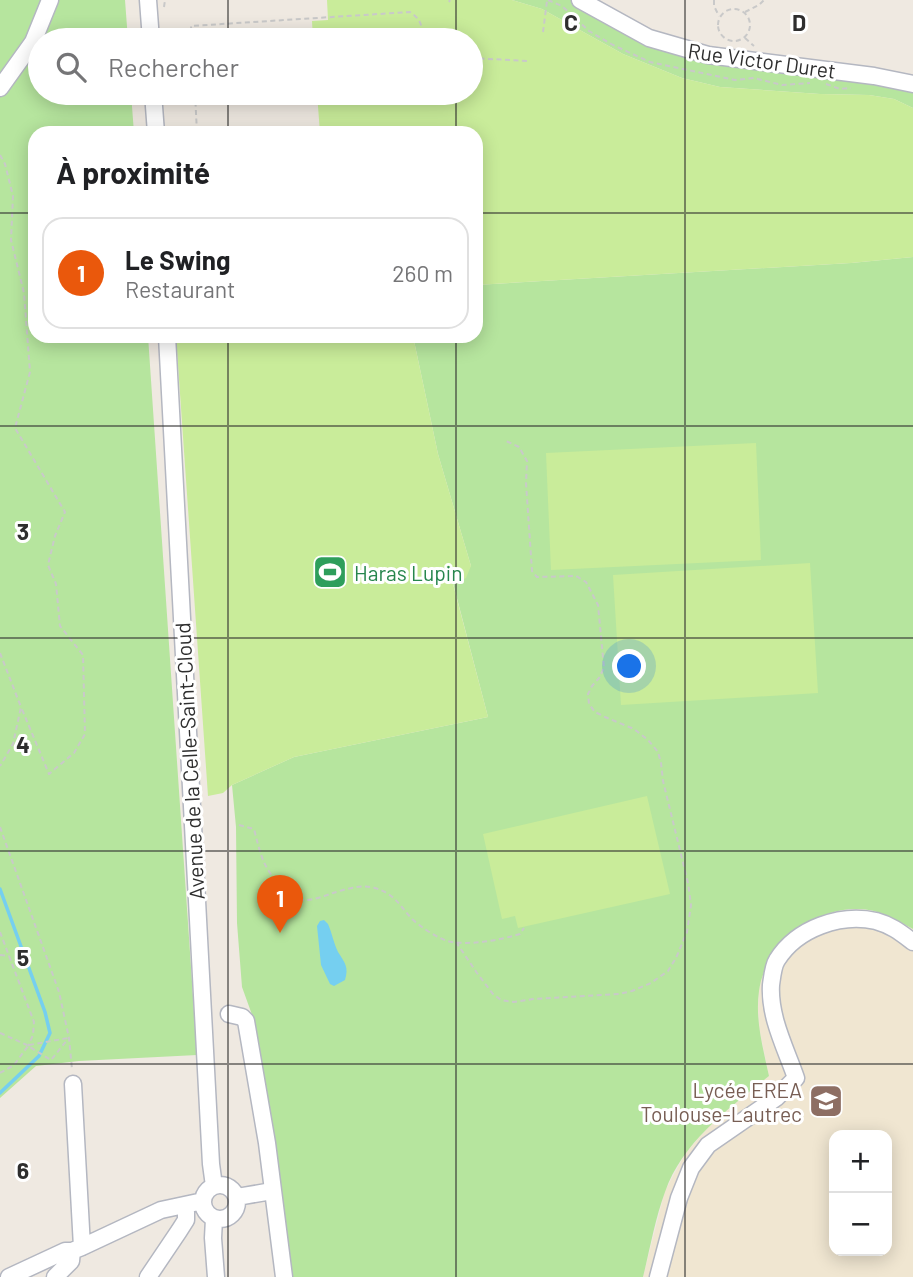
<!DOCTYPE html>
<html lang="fr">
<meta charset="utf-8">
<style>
body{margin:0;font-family:Barlow,sans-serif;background:#f2f2f2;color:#202124}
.controls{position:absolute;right:21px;bottom:21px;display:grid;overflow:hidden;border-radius:14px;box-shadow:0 4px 18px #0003}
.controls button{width:63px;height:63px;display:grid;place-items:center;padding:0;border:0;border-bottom:2px solid #e0e0e0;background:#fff;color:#202124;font:35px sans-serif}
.you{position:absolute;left:630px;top:667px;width:24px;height:24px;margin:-18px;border:5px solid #fff;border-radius:50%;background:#1a73e8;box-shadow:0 0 0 10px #1a73e833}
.badge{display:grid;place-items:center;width:46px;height:46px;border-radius:50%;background:#ea580c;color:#fff;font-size:23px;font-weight:700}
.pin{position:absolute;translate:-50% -58px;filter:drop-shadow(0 2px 4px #0008)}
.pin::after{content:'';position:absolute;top:37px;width:24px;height:21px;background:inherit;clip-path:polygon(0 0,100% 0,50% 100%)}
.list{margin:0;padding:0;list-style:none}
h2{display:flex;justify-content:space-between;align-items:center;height:91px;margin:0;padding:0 28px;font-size:30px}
h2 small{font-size:23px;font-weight:400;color:#757577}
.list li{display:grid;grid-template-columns:46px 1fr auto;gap:21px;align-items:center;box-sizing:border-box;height:112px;margin:0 14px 14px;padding:0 14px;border:2px solid #e0e0e0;border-radius:21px}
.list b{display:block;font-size:26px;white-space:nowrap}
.list p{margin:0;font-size:23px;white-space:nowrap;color:#757577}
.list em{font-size:23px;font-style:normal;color:#757577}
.icon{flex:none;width:38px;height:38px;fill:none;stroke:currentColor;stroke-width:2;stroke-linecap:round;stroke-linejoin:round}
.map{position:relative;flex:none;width:913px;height:1277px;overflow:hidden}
.search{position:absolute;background:#fff;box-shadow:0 4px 18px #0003;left:28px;top:28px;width:455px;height:77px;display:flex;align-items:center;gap:18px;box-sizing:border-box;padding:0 24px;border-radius:38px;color:#757577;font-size:26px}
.panel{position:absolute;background:#fff;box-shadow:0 4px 18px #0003;left:28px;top:126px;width:455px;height:217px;border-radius:21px}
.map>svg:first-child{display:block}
.education{fill:#f0e6d1;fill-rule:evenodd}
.green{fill:#b6e59e}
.pitch{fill:#c9ec9a}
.water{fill:#75cff0}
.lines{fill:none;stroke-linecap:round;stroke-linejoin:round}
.stream{stroke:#75cff0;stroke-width:3.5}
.minor-casing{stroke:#b4b7c1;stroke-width:19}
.path{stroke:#c9c9c9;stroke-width:2;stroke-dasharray:5 3.5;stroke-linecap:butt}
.minor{stroke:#fff;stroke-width:16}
.grid{fill:none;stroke:#2e2e2e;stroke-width:2;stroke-opacity:0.55}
.labels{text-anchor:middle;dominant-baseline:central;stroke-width:6;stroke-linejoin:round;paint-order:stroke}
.street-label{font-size:21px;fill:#2e2e2e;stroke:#fff}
.leisure-label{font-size:21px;fill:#27864d;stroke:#fff;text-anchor:start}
.education-label{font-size:21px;fill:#785e54;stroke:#fff;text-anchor:end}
.grid-label{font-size:23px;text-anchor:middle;font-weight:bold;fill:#2e2e2e;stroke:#fff;stroke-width:6;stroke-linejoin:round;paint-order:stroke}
</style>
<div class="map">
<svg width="913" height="1277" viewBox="0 0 913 1277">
<rect width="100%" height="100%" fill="#efe9e1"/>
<path class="education" d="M858 909 886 914 913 929V1277H643L665 1191 685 1154 710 1125 769 1076 759 1027 758 1009 759 989 763 973 771 957 783 942 807 922 828 913ZM834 1135H887V1251H834Z"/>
<path class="green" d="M0 0H125L128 40H40V93H131L134 133H35V336H148L197 1055 79 1061 36 1066 0 1098Z
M512 0H571L633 36 913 87V108L894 99 869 95 820 94 720 87 682 78 623 54 542 9Z
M913 257V929C896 920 879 909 858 909 813 908 765 945 759 991 755 1020 763 1048 769 1076 729 1109 683 1141 665 1192 655 1219 650 1249 643 1277H289L266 1088 255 1023 242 987 237 923 236 827 232 785 294 757 488 717 453 583 471 566 438 454 413 336H476V285L851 263Z"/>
<path class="pitch" d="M327 0H512L542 9 623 54 682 78 720 87 820 94 869 95 894 99 913 108V257L851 263 476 285V133H320L317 93H471V40H313L312 21 328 20Z
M176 336H413L438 454 471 566 466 578 453 584 488 717 294 757 232 785 223 793 208 796Z
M756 443 761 560 551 570 546 453Z
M810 563 818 693 621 705 613 575Z
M647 796 670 894 518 928 515 916 502 919 483 834Z"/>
<path class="water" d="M324 920 328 924C332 933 334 944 338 952 345 963 349 967 345 980L334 986 330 984 321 965 317 926 320 921Z"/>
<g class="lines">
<path class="stream" d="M0 889 45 1012 50 1033 39 1056 0 1093"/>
<g class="minor-casing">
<path id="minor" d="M148 0 151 40
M580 0 649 38 708 55 874 76 913 84
M0 88 33 42 50 0
M153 93 156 133
M167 336 211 1164 214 1186
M229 1014 242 1017 246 1021 267 1143 284 1277
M73 1084 82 1247
M203 1202a17 17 0 1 1 34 0a17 17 0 1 1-34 0Z
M237 1197 272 1191
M214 1219 213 1238 216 1277
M9 1277 65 1251H72L82 1247 161 1210 203 1201
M55 1277 71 1261 72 1251
M148 1277 179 1231 186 1220V1205
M658 1277 679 1198 691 1168 708 1145 776 1098 796 1078C786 1049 769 1017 771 985 772 978 773 966 777 960 797 928 841 913 876 921 891 925 901 933 913 942"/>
</g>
<path class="path" d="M548 0 562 6 589 31 613 45 650 62 735 80 754 78 782 85 810 83
M714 0V6L719 16
M449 2 450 0
M164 7 165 0
M718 25a16 16 0 1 1 32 0a16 16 0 1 1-32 0Z
M745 12 759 5 764 0
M543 32 547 1
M745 38 754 46
M192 40 191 26 410 12C422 20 422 26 422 40
M471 58 528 61
M826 84 840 89 851 88
M195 93 197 133
M0 155 5 164 13 196 11 240 24 293 30 372 15 428 65 512 55 536 48 565 56 584 60 626 83 655 85 734 74 753 49 774 21 707
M0 653 21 707 13 744 0 766
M239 825 254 829C261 856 263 869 284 889 289 894 296 899 302 900 312 901 324 896 333 893 346 889 362 884 375 888 394 894 399 904 411 918 419 926 441 941 452 942 475 945 499 940 520 934L524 928
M0 827 59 992 69 1038 72 1069
M0 932 34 1022 33 1035 28 1046
M456 942 477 973 493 994 501 1000 514 1002 533 999 619 994 632 991 651 983 668 971 676 958 687 932 691 905 688 883 663 781 661 763 658 752 648 740 634 729 605 717 595 712 589 704 588 694 592 686 599 678 604 668 598 605 586 582 576 576 537 577 532 571 526 483 527 461 519 447 506 441
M0 955 9 956
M0 1033 27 1045
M29 1045 68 1038
M0 1073 14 1065 28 1046 51 1060 68 1039"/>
<use href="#minor" class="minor"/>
</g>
<path class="grid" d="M228 0V40M456 0V40M685 0V1277M228 93V133M456 93V133M0 213H35M476 213H913M228 336V1277M456 336V1277M0 426H913M0 638H913M0 851H913M0 1064H913"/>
<defs>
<g id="stadium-square" transform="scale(1.75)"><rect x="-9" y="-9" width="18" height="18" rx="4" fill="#2e9e5b" stroke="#fff"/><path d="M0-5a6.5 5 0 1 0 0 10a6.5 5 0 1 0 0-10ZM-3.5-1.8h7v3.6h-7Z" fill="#fff"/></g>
<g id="school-square" transform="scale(1.75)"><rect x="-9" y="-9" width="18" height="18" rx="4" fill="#8d6e63" stroke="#fff"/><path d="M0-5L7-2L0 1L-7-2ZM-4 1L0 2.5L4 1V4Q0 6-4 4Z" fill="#fff"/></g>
</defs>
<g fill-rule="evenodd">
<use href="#stadium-square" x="330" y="572"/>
<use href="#school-square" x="826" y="1101"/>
</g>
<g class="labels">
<g class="street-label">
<text transform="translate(762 60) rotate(8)">Rue Victor Duret</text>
<text transform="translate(189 761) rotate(-93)">Avenue de la Celle-Saint-Cloud</text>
</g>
<g class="leisure-label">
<text x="354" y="572">Haras Lupin</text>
</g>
<g class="education-label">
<text x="802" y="1089">Lycée EREA<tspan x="802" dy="24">Toulouse-Lautrec</tspan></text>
</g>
</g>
<g class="grid-label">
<text x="571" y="31">C</text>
<text x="799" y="31">D</text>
<text x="23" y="540">3</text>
<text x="23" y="753">4</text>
<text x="23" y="966">5</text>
<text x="23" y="1179">6</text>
</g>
</svg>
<div class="controls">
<button>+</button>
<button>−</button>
</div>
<div class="you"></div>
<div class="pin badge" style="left:280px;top:933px">1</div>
<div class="search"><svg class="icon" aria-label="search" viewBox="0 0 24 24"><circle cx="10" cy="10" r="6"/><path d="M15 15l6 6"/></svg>Rechercher</div>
<section class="panel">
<h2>À proximité<small></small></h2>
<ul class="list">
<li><span class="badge">1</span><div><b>Le Swing</b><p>Restaurant</p></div><em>260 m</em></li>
</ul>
</section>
</div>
